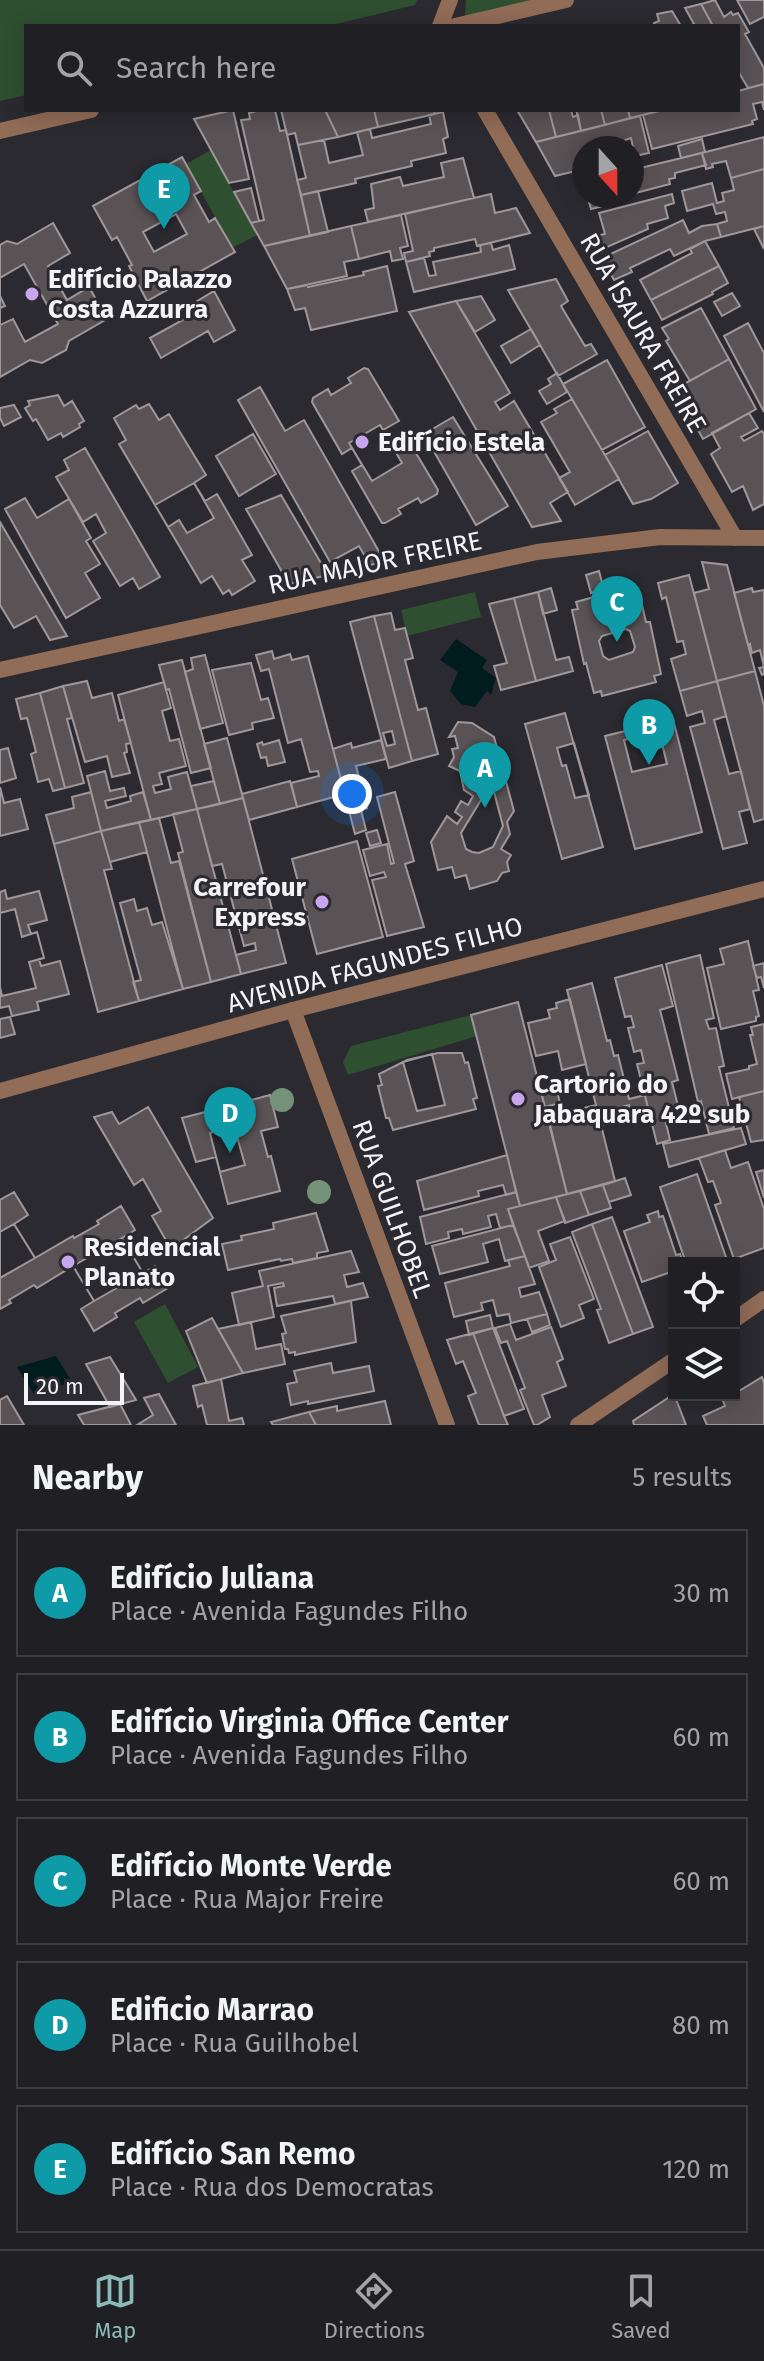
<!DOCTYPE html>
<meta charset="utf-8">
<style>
body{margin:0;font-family:"Fira Sans",sans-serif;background:#28282c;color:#f1f3f6}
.controls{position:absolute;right:24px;bottom:24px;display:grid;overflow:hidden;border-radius:0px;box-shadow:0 4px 20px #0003}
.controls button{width:72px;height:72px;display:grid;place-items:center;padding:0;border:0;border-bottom:2px solid #3d3e41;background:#202024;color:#f1f3f6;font:40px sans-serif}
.compass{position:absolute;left:572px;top:136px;width:72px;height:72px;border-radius:50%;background:#202024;box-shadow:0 4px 20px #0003;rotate:159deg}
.scale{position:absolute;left:24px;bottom:20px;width:100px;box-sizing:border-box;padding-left:8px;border:4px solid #f4f3f7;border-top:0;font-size:22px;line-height:28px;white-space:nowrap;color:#f4f3f7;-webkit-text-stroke:6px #2b2a30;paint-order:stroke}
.you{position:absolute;left:352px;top:794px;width:28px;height:28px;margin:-20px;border:6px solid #fff;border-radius:50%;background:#1a73e8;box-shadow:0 0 0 12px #1a73e833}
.badge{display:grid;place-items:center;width:52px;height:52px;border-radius:50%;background:#8bbbb9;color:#fff;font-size:26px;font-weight:700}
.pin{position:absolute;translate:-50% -66px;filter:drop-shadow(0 2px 4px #0008)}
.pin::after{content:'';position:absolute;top:42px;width:28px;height:24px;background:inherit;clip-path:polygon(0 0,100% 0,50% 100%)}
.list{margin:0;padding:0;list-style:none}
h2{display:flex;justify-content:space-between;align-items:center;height:104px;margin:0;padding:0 32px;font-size:34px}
h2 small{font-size:26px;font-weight:400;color:#a2a3a6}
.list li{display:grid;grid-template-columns:52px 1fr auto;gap:24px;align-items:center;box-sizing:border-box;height:128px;margin:0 16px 16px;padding:0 16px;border:2px solid #3d3e41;border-radius:0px}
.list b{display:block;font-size:30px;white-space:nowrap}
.list p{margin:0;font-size:26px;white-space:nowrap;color:#a2a3a6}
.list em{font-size:26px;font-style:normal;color:#a2a3a6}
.icon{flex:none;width:44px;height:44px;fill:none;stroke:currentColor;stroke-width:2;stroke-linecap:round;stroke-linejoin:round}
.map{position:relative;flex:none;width:764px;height:1425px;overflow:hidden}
.search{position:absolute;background:#202024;box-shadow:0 4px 20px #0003;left:24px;right:24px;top:24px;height:88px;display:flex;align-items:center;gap:20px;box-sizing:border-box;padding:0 28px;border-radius:0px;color:#a2a3a6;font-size:30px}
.sheet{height:824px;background:#202024}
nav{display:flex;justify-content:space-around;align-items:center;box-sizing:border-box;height:112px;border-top:2px solid #3d3e41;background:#202024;font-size:22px;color:#a2a3a6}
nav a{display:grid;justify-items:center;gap:4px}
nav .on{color:#8bbbb9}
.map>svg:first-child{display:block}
.green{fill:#2f4f31}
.water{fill:#001c1f}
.building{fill:#5a5355;stroke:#9f9799;stroke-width:2;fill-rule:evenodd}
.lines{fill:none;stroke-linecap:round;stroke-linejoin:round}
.minor{stroke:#916c57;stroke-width:16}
.tertiary{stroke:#916c57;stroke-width:16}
.tree{fill:#749277}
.poi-dot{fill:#c8a5ef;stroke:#2b2a30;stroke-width:3}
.labels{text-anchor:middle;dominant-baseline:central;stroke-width:6;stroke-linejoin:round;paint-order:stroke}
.poi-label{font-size:26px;font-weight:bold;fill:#f4f3f7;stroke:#2b2a30;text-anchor:start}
.street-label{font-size:26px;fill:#f4f3f7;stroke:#2b2a30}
</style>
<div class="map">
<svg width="764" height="1425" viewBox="0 0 764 1425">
<rect width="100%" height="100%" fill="#2b2a30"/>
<path class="green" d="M0 0H417L415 5 328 26H26V95L0 101Z
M466 0H544L465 16Z
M211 150 257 235 232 248 186 164Z
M475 592 481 617 407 636 401 610Z
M471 1015 477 1036 348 1075 343 1062 351 1046Z
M165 1304 198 1367 168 1383 134 1322Z"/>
<path class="water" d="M456 639 487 660 482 668 496 678 491 695 487 691 475 707 461 704 450 691 458 672 440 660Z
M56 1356 72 1382 34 1394 17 1367Z"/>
<path class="building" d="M715 0 724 17 731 12 733 15 738 13 749 32 745 34 764 68V84L748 88 738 71V26H713L701 4Z
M737 0H764V17L750 24Z
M701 4 713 26H690L694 24 685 8Z
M672 11 681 26H655L654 23 659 21 657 14Z
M764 84V110L762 102 753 104 757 119 752 121 753 124 652 149 643 115 663 110H738V91Z
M233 110 249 179 229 183 194 119Z
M260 110H275L280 131 286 130 310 236 264 246 251 223 264 220 241 120 250 119 249 113Z
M281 110H325L338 137 298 145 295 133 287 135Z
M325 110H374L378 127 338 137Z
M374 110H434L435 114 378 127Z
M517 110H549L556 137 536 142Z
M549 110H571L573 117 578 115 581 131 556 137Z
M576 110H601L605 125 581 131Z
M601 110H628L630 118 605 125Z
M628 110H663L630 118Z
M443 112 448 137 443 139 446 153 411 161 412 166 355 179 356 183 301 195 297 180 306 178 298 145 324 140 329 163 363 155 357 132 370 129 372 138 431 124 429 115Z
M640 116 649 153 635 156 631 138 625 140 628 148H584V169L555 176 536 142Z
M764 137V169L731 178 726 161 712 164 713 167 706 169 702 153Z
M702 139 705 152 681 158 678 146Z
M702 153 706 165 675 173V178L669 179 670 184 632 194V170Z
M182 157 201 191 194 195 209 222 215 218 235 252 147 301 129 266 132 265 117 237 112 240 93 206Z
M463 158 474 198 368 222 365 210 374 208 371 184 400 177 403 186 444 177 441 163Z
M764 169V226L721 237 717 224 727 221 725 212 716 214 713 204 687 211 682 191 712 183 717 203 724 201 722 193 734 190 731 178Z
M251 188 259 221 251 223 234 192Z
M318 191 328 232 310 236 301 195Z
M491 194 495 213 516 208 530 233 477 246 475 239 434 248V251L429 252 430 256 406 262 404 253 413 251 405 214Z
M672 194 674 203 665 206 668 218 647 224 648 229 598 251 590 237 605 234 599 213Z
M625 196 618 198 619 202 591 209 588 198Z
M176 214 187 234 154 252 143 232Z
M401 215 408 246 400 248 403 259 392 261 390 251 359 259 351 226Z
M683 220 689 233 702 226 717 224 721 237 705 241 674 256 670 249 630 268 632 272 614 280 602 258Z
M53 223 70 253 48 266 67 300 89 287 107 319 69 341 66 350 42 363 30 360 0 377V245L7 241 17 244Z
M351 226 359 259 344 262 347 276 287 289 264 246Z
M764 226V249L754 229Z
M705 241 719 266 651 300 640 280 692 253 690 249Z
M491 243 493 250 509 245 515 269 414 292 406 262 424 258 429 276 436 275 433 262 481 252 480 245Z
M24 264 58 324 25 342 13 319 0 325V308L5 306 0 296V278Z
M387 266 397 311 311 330 305 308 295 310 287 289 308 285V287L364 275 363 272Z
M719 266 728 283 712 292 713 294 662 320 651 300Z
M556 279 568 301 561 306 585 346 591 344 597 354 558 376 508 290Z
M214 291 235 330 214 342 208 331 161 358 150 338 199 311 194 303Z
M732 293 740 306 722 316 714 302Z
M481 296 495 320 475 332 456 301Z
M456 301 510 393 495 402 500 410 514 401 568 492 550 503 561 521 532 527 409 312Z
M701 308 729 359 690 381 666 341 669 339 662 328Z
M748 323 764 353V412L724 336Z
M531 329 540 345 511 363 501 346Z
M729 359 756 409 703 439 675 389Z
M607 360 645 427 602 450 563 384Z
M364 368 368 369 399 421 383 430 393 446 407 438 438 490 437 494 421 503 418 498 398 509 401 514 385 523H382L352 471 362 465 352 448 342 454 312 402 313 398 328 389 331 395 351 383 348 378Z
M557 373 567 392 547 404 539 391 551 384 548 379Z
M260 387 285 431 304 420 385 562 370 565 359 546 330 562 238 400Z
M58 395 64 406 72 401 84 421 79 424 80 427 63 437 61 433 48 440 36 419 33 421 25 408 30 405 28 401Z
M572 399 619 479 575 505 559 478 570 472 541 422 557 413 554 409Z
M149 404 159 420 169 414 206 475 194 483 205 501 217 494 252 555 242 560 255 581 232 595 229 590 223 594 212 576 201 583 119 444 126 440 114 418 136 405 139 409Z
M14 405 21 417 4 426 0 418V408Z
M749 413 758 428 741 437 744 441 762 431 764 434V504L753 510 743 486 732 492 711 454 720 448 712 433Z
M453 417 508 506 476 525 424 434Z
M380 425 402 463 372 481 349 443Z
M648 431 678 483 651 499 633 504 605 455Z
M253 434 276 474 239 496 216 456Z
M85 448 160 577 139 589 133 578 120 586 93 541 106 533 96 514 83 522 56 477 69 470 64 460Z
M194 483 214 518 187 533 179 520 168 527 155 505Z
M281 495 328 575 289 584 246 509Z
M25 498 37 518 69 499 91 538 86 541 100 564 85 573 100 598 66 618 5 509Z
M0 522 67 636 50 640 36 616 14 628 0 605Z
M702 562 727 565 755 671 717 681 694 593 709 589Z
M599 571 604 590 591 593 586 575Z
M689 575 717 681 680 691 671 659 686 654 683 641 677 642 666 597 662 599 658 583Z
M630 587 632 594 639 592 646 622H650L661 674 654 676 656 682 602 696 601 691 594 693 586 663 584 664 572 610 578 609 576 602Z
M551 588 557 610 543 614 538 592Z
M752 588 753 592 764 590V674L762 675 759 668 764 667 760 650 752 653 750 644 748 645 734 593Z
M538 592 556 660 569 657 573 671 536 681 514 598Z
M514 598 536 681 501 690 494 666 507 663 489 604Z
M391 613 395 630 405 628 413 658 405 660 418 710 426 708 438 754 412 761 374 616Z
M374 616 412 761 389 768 350 622ZM392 731 395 744 387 746 383 733Z
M626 629 630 631 635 647 633 652 609 660 603 656 599 641 602 636Z
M272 651 274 659 290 654 292 660 308 656 345 794 297 807 291 783 319 776 318 771 310 772 301 739 288 743 269 669 261 671 256 655Z
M205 655 223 723 200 729 185 672 193 669 191 658Z
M182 660 211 768 191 773 169 689 166 690 159 665Z
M251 663 261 700 268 698 274 718 252 723 253 729 229 735 212 670Z
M755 671 764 706V819L754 822 717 681Z
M87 681 92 698 112 693 119 721 124 719 131 743 126 744 127 752 124 753 130 773 112 777 107 756 85 762 63 686Z
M717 681 726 716 714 720 729 774 741 771 750 809 739 812 747 843 723 849 690 727 705 723 702 711 687 716 680 691Z
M164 682 171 708 162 711 170 741 179 739 186 766 159 773 162 784 153 786 155 793 171 789 168 777 187 772 197 809 151 820 118 695Z
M63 686 72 718 67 719 84 783 65 788 40 693Z
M40 693 65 788 53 791 49 779 38 782 31 754 36 752 27 718 21 719 16 699Z
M565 713 603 847 562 859 525 724Z
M673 719 702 832 635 849 605 736Z
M458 722 472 723 494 737 514 811 507 822 510 834 501 849 511 855 507 862 509 871 502 873 497 881 470 889 466 875 455 878 452 867 438 870 431 842 447 816 457 824 462 817 455 812 461 801 468 805 473 796 464 790 460 771 449 766 454 757 452 749 458 748 455 736 449 737Z
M659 731 667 764 632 772 624 740Z
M227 738 243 798 220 804 204 744Z
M279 740 285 762 268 766 266 757 261 758 257 744 262 742 263 745Z
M381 740 386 759 356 766 367 808 361 810 366 830 355 834 333 749 351 743 352 748Z
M574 743 589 795 575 798 566 765 562 766 557 748Z
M8 748 16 778 0 783V750Z
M105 771 110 791 124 788 126 796 105 801 107 808 131 801 130 796 143 792 151 820 101 831 87 776Z
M214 781 220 804 197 809 191 786Z
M290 781 297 807 249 820 242 794Z
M0 787 4 803 20 799 28 829 0 836Z
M91 792 101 831 54 844 46 815 74 808 72 797Z
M395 792 414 861 405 864 424 927 387 936 372 880 386 877 384 872 370 876 363 850 387 844 391 864 394 863 377 797Z
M494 792 503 826 493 847 479 853 472 852 466 849 461 833 484 795Z
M243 798 286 963 241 974 236 955 256 950 255 943 244 946 222 864 212 866 197 809Z
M197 809 241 974 211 982 178 853 183 852 173 814Z
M159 818 171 863 179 861 211 982 183 989 139 822Z
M139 822 147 852 110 862 101 831Z
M377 830 381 843 370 846 366 833Z
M101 831 112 869 104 870 139 1001 98 1012 54 844Z
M357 841 383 937 317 954 292 859Z
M5 890 7 899 39 891 47 920 28 925 31 934 37 932 44 958 39 959 41 966 60 961 69 994 37 1002 39 1010 12 1016 9 1006 0 1008V892Z
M134 899 137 911 147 908 152 925 162 922 183 989 139 1001 133 982 141 980 120 903Z
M15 909 22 937 37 932 44 958 29 962 36 988 2 996 0 987V913Z
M748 941 759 990 753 991 759 1016 756 1017V1021L721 1029 707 968 724 964 720 949Z
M700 955 714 1018 706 1020 709 1029 716 1028 724 1066 719 1067 734 1128 709 1134 701 1101 698 1102 666 964Z
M764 963V988L761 977 757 978 753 966Z
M662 965 673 1006 660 1010 678 1080 672 1082 678 1106 670 1108 671 1114 664 1115 670 1140 657 1144 637 1064 644 1063 641 1050 634 1052 628 1028 634 1027 631 1016 625 1017 615 978Z
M592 983 607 1041 610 1040 614 1056 618 1055 629 1099 645 1095 650 1117 633 1121 629 1105 614 1109 617 1121 601 1125 567 990Z
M570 999 586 1064 562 1070 558 1051 536 1056 528 1023 550 1018 548 1010 557 1008 556 1003Z
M518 1002 567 1194 520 1206 471 1015Z
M10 1017 15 1034 0 1038V1019Z
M764 1024V1091L732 1099 726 1074 749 1069V1066L757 1064 750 1035H753L751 1027Z
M438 1053H462L465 1063 468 1062 477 1098 473 1099 476 1109 393 1130 389 1118H386L378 1086 382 1085 379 1074 407 1060Z
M432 1054 445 1105 417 1111 403 1062Z
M556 1087 560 1103 545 1107 541 1091Z
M764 1091V1140L751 1142 739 1097Z
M270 1095 278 1127 261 1131 268 1157 271 1156 280 1191 228 1204 216 1157 196 1162 182 1118Z
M596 1105 615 1181 567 1194 548 1117Z
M148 1107 213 1218 171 1249 152 1216 161 1211 143 1179 134 1185 94 1117 112 1112 119 1124Z
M234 1126 245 1165 220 1172 210 1133Z
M741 1128 746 1144 669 1167 663 1144Z
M725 1150 731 1168 748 1162 764 1209V1248L734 1259 715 1205 721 1203 713 1181 708 1182 699 1158Z
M507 1155 516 1192 506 1195 503 1185 478 1191 479 1196 424 1210 417 1181Z
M764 1170V1198L756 1172Z
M697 1174 728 1263H686L660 1187Z
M625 1178 631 1195 609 1202 603 1185Z
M603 1185 611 1208 589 1215 580 1191Z
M580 1191 589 1215 565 1223 556 1197Z
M14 1192 28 1215 14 1224 35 1258 73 1236 74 1238 99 1224 97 1221 121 1206 135 1230 122 1238 143 1273 155 1266 168 1288 143 1303 140 1298 115 1313 117 1317 94 1331 81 1309 94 1301 73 1266 37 1288 34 1285 9 1300 11 1303 0 1309V1200Z
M516 1192 520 1206 508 1209 513 1225 500 1228 496 1214 488 1216 491 1227 463 1234 462 1229 448 1232 449 1238 426 1244 420 1217Z
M556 1197 565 1221 538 1231 549 1261 529 1268 508 1209Z
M658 1211 659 1217 663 1216 676 1255 680 1254 683 1263H674V1271L642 1282 624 1231 650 1222 647 1215Z
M316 1213 328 1251 317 1253V1258L293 1263 292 1259 281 1261 280 1259 228 1270 222 1244 242 1240 241 1236 274 1229 273 1223Z
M612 1217 653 1327 633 1334 592 1224Z
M14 1224 35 1258 0 1278V1232Z
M592 1224 633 1334 609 1343 597 1310 601 1309 572 1232Z
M513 1225 525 1256 505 1261 499 1239 483 1244 488 1262 440 1274 432 1246Z
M570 1237 594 1299 579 1305 584 1318 561 1327 539 1267 556 1260 550 1244Z
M122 1238 143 1273 94 1301 73 1266Z
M351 1251 359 1272 344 1275 347 1287 363 1283 368 1297 335 1304 333 1296 277 1306 274 1288 284 1286 283 1283 268 1286 274 1317 239 1325 232 1293 263 1286 259 1271Z
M525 1256 535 1284 519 1288 521 1297 539 1292 547 1314 511 1323 509 1314 497 1316 493 1300 481 1303 483 1310 454 1317 445 1283 510 1266 508 1260Z
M351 1301 356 1342 295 1355V1352L289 1353 288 1349H285L282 1334 286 1333 281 1316Z
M547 1314 550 1325 532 1332 527 1319Z
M490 1315 493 1328 469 1335 466 1321Z
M212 1318 243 1373 207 1383 186 1331Z
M251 1322 256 1349 281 1344 285 1364 243 1373 218 1329Z
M510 1324 516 1340 551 1327 563 1359 557 1362 566 1386 542 1395 550 1417 537 1425H534L520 1390 525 1388 507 1341 501 1343 495 1328Z
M493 1328 524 1409 504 1416 473 1333Z
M473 1333 504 1416 508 1425H479L468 1396 476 1393 463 1361 456 1364 447 1340Z
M110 1357 136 1400 110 1407 86 1364Z
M331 1363 333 1373 369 1366 374 1391 308 1404V1401L291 1405 287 1384 297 1382 294 1371Z
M762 1377 764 1383V1425H707L703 1416 725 1406 723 1401Z
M221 1379 229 1421 242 1418 244 1425H207L202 1405 198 1407 193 1386Z
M159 1394 176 1425H137L153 1415 144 1398Z
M674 1394 686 1425H634L633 1421Z
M7 1396 24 1425H0V1400Z
M385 1401 391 1425H316L309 1412 337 1406V1411Z
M120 1404 131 1425H84L78 1415Z
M309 1412 316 1425H273L271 1422Z"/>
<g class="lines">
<path class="minor" d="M455 26 566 0
M485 110 735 538
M0 131 91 110
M0 670 537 552 660 537 764 538
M293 1010 447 1425
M734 1320 764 1299
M578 1425 674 1360"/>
<path class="tertiary" d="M440 26 450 0
M0 1091 293 1010 764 889"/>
</g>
<g class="tree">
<circle cx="282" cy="1100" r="12"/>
<circle cx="319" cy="1192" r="12"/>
</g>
<g class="poi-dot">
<circle cx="32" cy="294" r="8"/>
<circle cx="362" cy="442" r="8"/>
<circle cx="322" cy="902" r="8"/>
<circle cx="518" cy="1099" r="8"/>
<circle cx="68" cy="1262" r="8"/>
</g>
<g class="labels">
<g class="poi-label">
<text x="48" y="279">Edifício Palazzo<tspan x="48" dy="30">Costa Azzurra</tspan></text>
<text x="378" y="442">Edifício Estela</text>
<text x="306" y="887" text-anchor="end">Carrefour<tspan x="306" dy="30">Express</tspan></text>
<text x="534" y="1084">Cartorio do<tspan x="534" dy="30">Jabaquara 42º sub</tspan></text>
<text x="84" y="1247">Residencial<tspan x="84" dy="30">Planato</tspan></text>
</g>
<g class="street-label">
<text transform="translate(643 333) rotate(60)">RUA ISAURA FREIRE</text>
<text transform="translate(375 563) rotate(-12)">RUA MAJOR FREIRE</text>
<text transform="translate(375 965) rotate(-15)">AVENIDA FAGUNDES FILHO</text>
<text transform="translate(392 1209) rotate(70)">RUA GUILHOBEL</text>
</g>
</g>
</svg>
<div class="controls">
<button><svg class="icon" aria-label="locate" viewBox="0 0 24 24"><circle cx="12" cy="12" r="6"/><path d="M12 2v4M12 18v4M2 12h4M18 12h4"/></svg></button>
<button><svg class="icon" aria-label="layers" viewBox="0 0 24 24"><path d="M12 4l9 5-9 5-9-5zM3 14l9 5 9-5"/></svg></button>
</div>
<svg class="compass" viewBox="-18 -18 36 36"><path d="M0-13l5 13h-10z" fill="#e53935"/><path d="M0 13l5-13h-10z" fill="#a2a3a6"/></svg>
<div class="scale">20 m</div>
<div class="you"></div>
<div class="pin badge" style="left:485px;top:808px;background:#0f9aa8">A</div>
<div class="pin badge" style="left:649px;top:765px;background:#0f9aa8">B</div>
<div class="pin badge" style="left:617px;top:642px;background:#0f9aa8">C</div>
<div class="pin badge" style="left:230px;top:1153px;background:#0f9aa8">D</div>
<div class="pin badge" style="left:164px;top:229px;background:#0f9aa8">E</div>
<div class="search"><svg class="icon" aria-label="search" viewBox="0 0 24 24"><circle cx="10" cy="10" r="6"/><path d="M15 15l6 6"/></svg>Search here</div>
</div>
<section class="sheet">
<h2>Nearby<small>5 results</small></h2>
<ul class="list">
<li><span class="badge" style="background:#0f9aa8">A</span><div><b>Edifício Juliana</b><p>Place · Avenida Fagundes Filho</p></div><em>30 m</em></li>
<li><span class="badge" style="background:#0f9aa8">B</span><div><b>Edifício Virginia Office Center</b><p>Place · Avenida Fagundes Filho</p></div><em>60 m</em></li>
<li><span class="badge" style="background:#0f9aa8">C</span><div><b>Edifício Monte Verde</b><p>Place · Rua Major Freire</p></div><em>60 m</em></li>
<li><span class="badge" style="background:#0f9aa8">D</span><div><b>Edificio Marrao</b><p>Place · Rua Guilhobel</p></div><em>80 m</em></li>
<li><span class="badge" style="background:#0f9aa8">E</span><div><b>Edifício San Remo</b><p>Place · Rua dos Democratas</p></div><em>120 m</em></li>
</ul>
</section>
<nav>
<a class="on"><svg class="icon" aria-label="map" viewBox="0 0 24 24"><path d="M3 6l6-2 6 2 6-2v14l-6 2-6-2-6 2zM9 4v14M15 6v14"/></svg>Map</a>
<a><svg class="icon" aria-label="directions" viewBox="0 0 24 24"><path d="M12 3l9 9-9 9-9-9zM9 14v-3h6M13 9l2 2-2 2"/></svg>Directions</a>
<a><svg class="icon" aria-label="saved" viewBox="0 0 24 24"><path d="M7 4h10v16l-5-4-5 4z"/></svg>Saved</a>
</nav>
